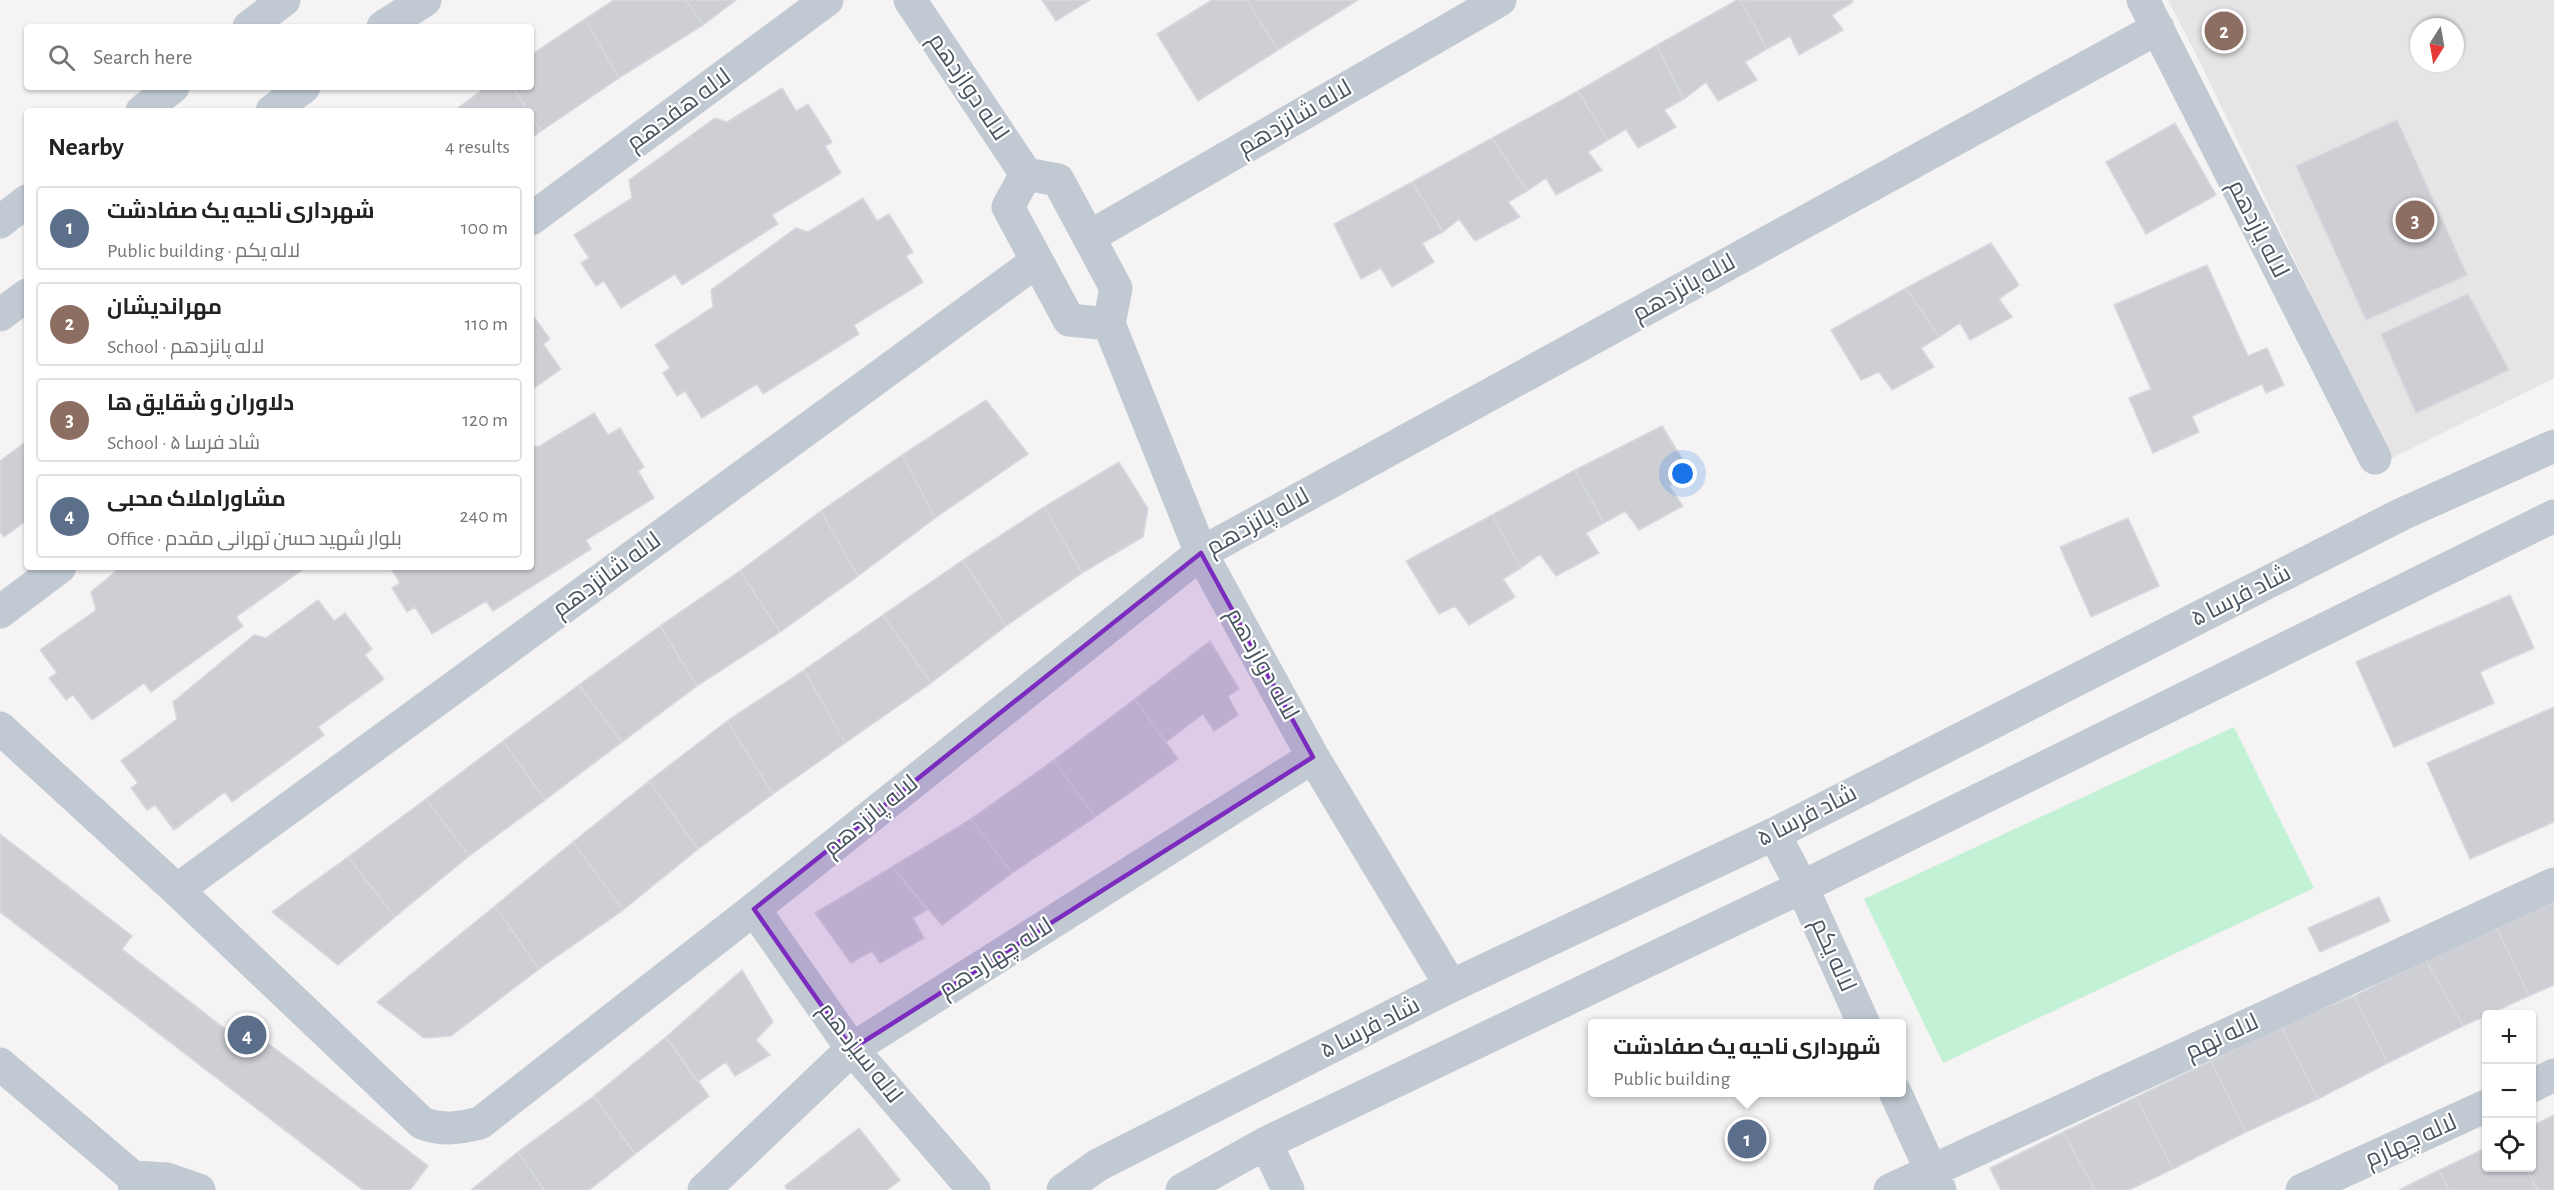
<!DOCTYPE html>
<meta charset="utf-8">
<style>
body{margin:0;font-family:"Alegreya Sans",Cairo,sans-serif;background:#f6f6f6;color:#222}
.controls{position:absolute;right:18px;bottom:18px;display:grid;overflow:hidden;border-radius:6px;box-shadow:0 2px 4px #0004}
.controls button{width:54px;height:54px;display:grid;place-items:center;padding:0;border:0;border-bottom:2px solid #e0e0e0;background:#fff;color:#222;font:30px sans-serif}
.compass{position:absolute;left:2410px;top:18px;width:54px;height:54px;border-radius:50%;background:#fff;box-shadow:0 2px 4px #0004;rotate:191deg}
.you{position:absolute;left:1683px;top:474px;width:21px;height:21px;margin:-15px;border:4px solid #fff;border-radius:50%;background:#1a73e8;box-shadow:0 0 0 9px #1a73e833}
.badge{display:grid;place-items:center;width:39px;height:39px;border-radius:50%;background:#d93025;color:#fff;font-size:20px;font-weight:700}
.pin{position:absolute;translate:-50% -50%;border:3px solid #fff;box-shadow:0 2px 6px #0006}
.popup{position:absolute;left:1588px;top:1019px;width:318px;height:78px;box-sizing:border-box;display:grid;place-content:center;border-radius:6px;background:#fff;filter:drop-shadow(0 2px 4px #0005);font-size:20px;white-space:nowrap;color:#767676}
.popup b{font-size:22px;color:#222}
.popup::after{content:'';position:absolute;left:50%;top:100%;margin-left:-12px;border:12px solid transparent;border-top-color:#fff}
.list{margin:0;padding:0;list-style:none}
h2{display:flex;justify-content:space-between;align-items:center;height:78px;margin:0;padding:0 24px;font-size:26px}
h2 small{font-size:20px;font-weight:400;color:#767676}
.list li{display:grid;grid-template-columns:39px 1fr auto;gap:18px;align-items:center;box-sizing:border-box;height:84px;margin:0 12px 12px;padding:0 12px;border:2px solid #e0e0e0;border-radius:6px}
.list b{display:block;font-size:22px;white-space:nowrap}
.list p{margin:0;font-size:20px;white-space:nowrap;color:#767676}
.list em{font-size:20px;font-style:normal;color:#767676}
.icon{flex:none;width:33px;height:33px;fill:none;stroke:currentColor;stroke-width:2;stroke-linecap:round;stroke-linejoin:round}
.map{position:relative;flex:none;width:2554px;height:1190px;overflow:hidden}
.search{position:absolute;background:#fff;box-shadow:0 2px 4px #0004;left:24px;top:24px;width:510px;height:66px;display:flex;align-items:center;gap:15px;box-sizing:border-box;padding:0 21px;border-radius:6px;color:#767676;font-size:22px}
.panel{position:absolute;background:#fff;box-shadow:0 2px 4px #0004;left:24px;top:108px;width:510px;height:462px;border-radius:6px}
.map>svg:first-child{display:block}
.education{fill:#e6e4e5;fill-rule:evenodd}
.green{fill:#c3f1d5}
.building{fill:#cdcfd5;stroke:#d7d9de;stroke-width:1.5}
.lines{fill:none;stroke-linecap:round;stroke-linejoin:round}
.minor{stroke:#c1cad2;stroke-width:33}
.marked{fill:#7b2cbf;fill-opacity:0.2;stroke:#7b2cbf;stroke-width:4.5;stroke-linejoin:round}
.labels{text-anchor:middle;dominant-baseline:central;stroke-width:4.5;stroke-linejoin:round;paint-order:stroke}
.street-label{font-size:24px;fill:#4a5661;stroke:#fff}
</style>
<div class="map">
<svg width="2554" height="1190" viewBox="0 0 2554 1190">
<rect width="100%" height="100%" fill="#f5f3f3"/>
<path class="education" d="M2168 0H2554V378L2390 459 2200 62ZM2419 27H2455V63H2419Z"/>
<path class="green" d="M2234 727 2314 888 1943 1063 1864 899Z"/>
<path class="building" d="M614 0H686L703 25 619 78 585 19Z
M686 0H736L703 25Z
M1042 0H1090L1056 21Z
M1212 0H1247L1278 50 1198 101 1157 34Z
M1247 0H1358L1278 50Z
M1737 0H1740L1767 49 1745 62 1757 80 1718 101 1706 82 1684 99 1657 45Z
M1740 0H1852L1853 2 1832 15 1843 30 1799 55 1790 36 1767 49Z
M585 19 619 78 541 131 531 115V111H528L513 87H531V55Z
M1657 45 1684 99 1664 110 1676 127 1638 148 1626 129 1608 140 1578 91Z
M486 87H513L528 111H454Z
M782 88 796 111 808 104 832 142 825 146 841 173 772 215 778 224 682 285 675 274 621 308 604 281 596 286 581 263 589 258 574 235 632 198 629 180 715 118 727 122Z
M1578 91 1608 140 1588 152 1602 170 1556 195 1546 178 1527 191 1492 138Z
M531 115 541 131 531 138Z
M2397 120 2467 275 2366 320 2296 166Z
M2175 123 2216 195 2146 234 2106 162Z
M1492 138 1527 191 1508 202 1520 217 1475 241 1459 219 1443 232 1412 182Z
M1412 182 1443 232 1422 243 1434 262 1392 287 1381 268 1361 279 1334 224Z
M863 198 877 221 889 214 913 252 906 256 923 282 854 325 859 334 763 394 757 384 702 418 685 391 677 396 663 373 670 368 655 345 713 307 711 290 796 228 808 232Z
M1991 243 2019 285 1999 299 2012 317 1970 340 1960 323 1939 337 1906 288Z
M2207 265 2248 356 2267 348 2284 385 2266 393 2262 384 2192 416 2199 432 2153 453 2129 398 2151 389 2114 305Z
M1906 288 1939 337 1921 348 1934 367 1892 390 1879 372 1861 380 1831 330Z
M2468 294 2509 370 2416 413 2381 334Z
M531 313 550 339 543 344 561 369 531 390Z
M986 400 1028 454 935 518 902 455Z
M594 413 608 435 620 428 644 467 638 471 654 498 586 540 591 549 493 611 486 601 432 634 415 607 407 612 392 588 400 583 390 567H531V445L538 447Z
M1662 426 1691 473 1669 486 1683 506 1639 530 1625 511 1604 523 1575 470Z
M27 441V520L4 537 0 532V461Z
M902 455 935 518 858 576 821 511Z
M1119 462 1148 509 1143 537 1082 573 1044 507Z
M1575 470 1604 523 1586 533 1599 553 1556 576 1540 554 1521 568 1492 515Z
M1044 507 1082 573 1006 626 963 560Z
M821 511 858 576 780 632 740 571Z
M1492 515 1521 568 1503 579 1515 597 1469 625 1455 606 1439 614 1406 561Z
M2128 518 2159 586 2091 617 2060 547Z
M963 560 1006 626 931 683 883 615Z
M121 567H300L302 570 236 617 243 626 151 692 144 683 92 720 73 695 66 700 49 678 57 673 40 650 96 610 91 592Z
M740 571 780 632 697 686 660 626Z
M2510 595 2534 648 2480 672 2494 703 2394 747 2356 662Z
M318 600 334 621 345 613 372 649 365 655 384 679 318 727 324 735 232 802 225 792 174 830 155 805 147 810 131 788 138 783 121 761 177 719 173 702 254 635 266 638Z
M883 615 931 683 845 743 804 670Z
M660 626 697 686 622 742 579 685Z
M1210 641 1239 689 1228 696 1238 715 1214 731 1203 714 1166 742 1135 699Z
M804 670 845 743 773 794 727 721Z
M579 685 622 742 545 800 503 741Z
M1135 699 1178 759 1095 817 1054 760Z
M2554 707V822L2470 859 2427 763Z
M727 721 773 794 698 849 649 781Z
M503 741 545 800 469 856 426 799Z
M1054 760 1095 817 1012 873 971 819Z
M649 781 698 849 623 910 573 842Z
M426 799 469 856 395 917 348 857Z
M971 819 1012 873 942 925 892 867Z
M0 834 132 936 122 949 238 1039 247 1027 428 1166 410 1190H363L0 912Z
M573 842 623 910 539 969 495 906Z
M348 857 395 917 338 965 272 912Z
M892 867 927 910 913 918 924 938 880 963 872 951 851 963 815 913Z
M2379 897 2390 921 2320 952 2308 928Z
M2554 902V985L2529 996 2497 928Z
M495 906 539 969 451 1036 424 1038 377 1002Z
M2497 928 2529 996 2463 1026 2426 960Z
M2426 960 2463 1026 2388 1063 2354 996Z
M742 970 773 1022 756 1040 770 1055 735 1076 726 1062 697 1082 666 1037Z
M2354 996 2388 1063 2318 1099 2281 1026Z
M2281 1026 2318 1099 2246 1132 2211 1061Z
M666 1037 709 1096 635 1154 594 1096Z
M2211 1061 2246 1132 2173 1169 2136 1097Z
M594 1096 635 1154 589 1190H544L518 1152Z
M2136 1097 2173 1169 2129 1190H2095L2063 1132Z
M2554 1115V1190H2538L2526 1168H2532V1126Z
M859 1128 900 1180 887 1190H787L785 1186Z
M2063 1132 2095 1190H2001L1990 1168Z
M2486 1148V1168H2526L2538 1190H2449L2439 1170Z
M518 1152 544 1190H471Z
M2439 1170 2449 1190H2399Z"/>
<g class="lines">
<path class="minor" d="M910 0 1026 174
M2143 0 2375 458
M249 27 284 0
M383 27 425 0
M142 111 173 87
M272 111 304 87
M1026 174 1058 180 1116 288 1109 324 1069 320 1008 207Z
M531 219 827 0
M0 222 27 201
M1089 237 1500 0
M0 315 27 295
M1109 324 1201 553 1313 757 1451 986
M0 612 60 567
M0 728 177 890 422 1123C443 1131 459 1128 480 1123L754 909 1201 553 2158 28
M1774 834 1802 887 1864 1024
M177 890 1037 261
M754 909 852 1049 974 1190
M0 1064 133 1177
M2532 1086 2554 1075
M1895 1092 1940 1190
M1266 1143 1288 1190
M135 1190 133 1177 167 1179 199 1190
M704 1190 852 1049 1313 757
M1063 1190 1098 1165 1451 986 1774 834 2402 514 2554 446
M1182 1190 1266 1143 1802 887 2554 516
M1890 1190 2554 884
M2302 1190 2486 1106"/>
</g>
<path class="marked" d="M1201 553 1313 757 852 1049 754 909Z"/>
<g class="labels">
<g class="street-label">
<text transform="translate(968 87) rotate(56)">لاله دوازدهم</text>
<text transform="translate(679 110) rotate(-36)">لاله هفدهم</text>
<text transform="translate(1295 118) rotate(-30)">لاله شانزدهم</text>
<text transform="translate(2258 229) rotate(63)">لاله یازدهم</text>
<text transform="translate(1684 288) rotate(-29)">لاله پانزدهم</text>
<text transform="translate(1258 522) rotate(-29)">لاله پانزدهم</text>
<text transform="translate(607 575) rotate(-36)">لاله شانزدهم</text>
<text transform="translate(2241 596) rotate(-27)">شاد فرسا ۵</text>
<text transform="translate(1262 664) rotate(61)">لاله دوازدهم</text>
<text transform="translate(871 816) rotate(-39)">لاله پانزدهم</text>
<text transform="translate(1807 816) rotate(-27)">شاد فرسا ۵</text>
<text transform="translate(1833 955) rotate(66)">لاله یکم</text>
<text transform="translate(996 958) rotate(-32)">لاله چهاردهم</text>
<text transform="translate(1370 1028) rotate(-27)">شاد فرسا ۵</text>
<text transform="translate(2222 1037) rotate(-25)">لاله نهم</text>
<text transform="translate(860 1053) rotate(52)">لاله سیزدهم</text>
<text transform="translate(2411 1141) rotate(-24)">لاله چهارم</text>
</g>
</g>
</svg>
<div class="controls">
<button>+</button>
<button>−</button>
<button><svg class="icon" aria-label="locate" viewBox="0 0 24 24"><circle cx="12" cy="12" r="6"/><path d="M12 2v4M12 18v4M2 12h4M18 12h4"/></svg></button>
</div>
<svg class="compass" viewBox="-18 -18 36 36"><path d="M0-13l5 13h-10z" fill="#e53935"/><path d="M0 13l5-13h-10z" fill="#767676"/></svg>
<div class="you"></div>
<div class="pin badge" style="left:1747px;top:1139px;background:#5c6f8a">1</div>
<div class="popup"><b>شهرداری ناحیه یک صفادشت</b>Public building</div>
<div class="pin badge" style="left:2224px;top:31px;background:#8d6e63">2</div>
<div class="pin badge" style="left:2415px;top:220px;background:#8d6e63">3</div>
<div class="pin badge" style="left:247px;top:1035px;background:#5c6f8a">4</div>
<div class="search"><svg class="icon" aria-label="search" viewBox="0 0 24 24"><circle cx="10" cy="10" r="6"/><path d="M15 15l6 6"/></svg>Search here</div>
<section class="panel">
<h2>Nearby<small>4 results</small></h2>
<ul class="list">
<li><span class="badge" style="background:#5c6f8a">1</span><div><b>شهرداری ناحیه یک صفادشت</b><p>Public building · لاله یکم</p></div><em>100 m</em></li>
<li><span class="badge" style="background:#8d6e63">2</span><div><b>مهراندیشان</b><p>School · لاله پانزدهم</p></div><em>110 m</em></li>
<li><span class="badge" style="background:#8d6e63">3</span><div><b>دلاوران و شقایق ها</b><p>School · شاد فرسا ۵</p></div><em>120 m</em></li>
<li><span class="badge" style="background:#5c6f8a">4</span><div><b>مشاوراملاک محبی</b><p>Office · بلوار شهید حسن تهرانی مقدم</p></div><em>240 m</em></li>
</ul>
</section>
</div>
